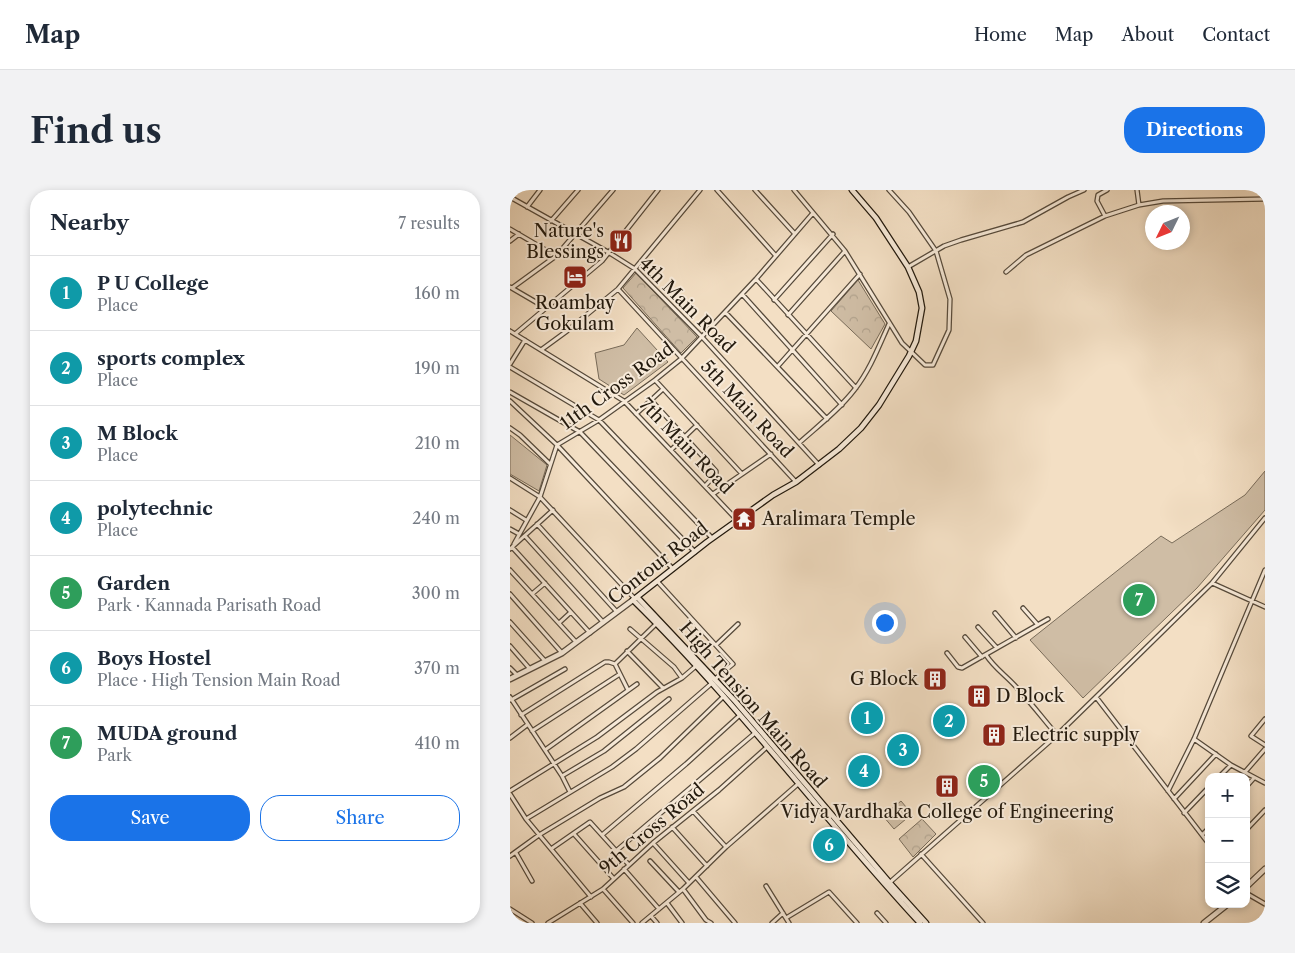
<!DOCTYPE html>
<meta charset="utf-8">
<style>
body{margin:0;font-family:"Libre Caslon Text",serif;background:#f2f2f3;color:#1f2937}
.controls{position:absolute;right:15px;bottom:15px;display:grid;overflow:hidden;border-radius:10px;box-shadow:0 2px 8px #0003}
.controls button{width:45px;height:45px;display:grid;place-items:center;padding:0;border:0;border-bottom:1px solid #e0e1e3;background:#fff;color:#1f2937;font:25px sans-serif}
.compass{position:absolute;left:635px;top:15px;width:45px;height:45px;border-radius:50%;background:#fff;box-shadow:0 2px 8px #0003;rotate:227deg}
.you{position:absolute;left:374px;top:432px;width:18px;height:18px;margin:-12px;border:4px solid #fff;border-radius:50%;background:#1a73e8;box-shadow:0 0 0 8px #1a73e833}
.badge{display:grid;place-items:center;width:32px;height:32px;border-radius:50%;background:#1a73e8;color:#fff;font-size:16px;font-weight:700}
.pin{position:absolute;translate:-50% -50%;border:2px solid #fff;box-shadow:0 1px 5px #0006}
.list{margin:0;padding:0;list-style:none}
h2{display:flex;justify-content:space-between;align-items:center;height:65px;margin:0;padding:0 20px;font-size:21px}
h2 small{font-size:16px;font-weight:400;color:#747a83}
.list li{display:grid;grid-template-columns:32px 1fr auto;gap:15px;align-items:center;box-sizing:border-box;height:75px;padding:0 20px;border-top:1px solid #e0e1e3}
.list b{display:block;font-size:19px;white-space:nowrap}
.list p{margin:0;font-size:16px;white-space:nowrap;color:#747a83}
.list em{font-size:16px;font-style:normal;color:#747a83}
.actions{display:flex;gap:10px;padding:15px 20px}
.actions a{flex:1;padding:11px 0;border:1px solid #1a73e8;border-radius:20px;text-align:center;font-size:18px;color:#1a73e8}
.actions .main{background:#1a73e8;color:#fff}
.icon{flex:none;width:28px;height:28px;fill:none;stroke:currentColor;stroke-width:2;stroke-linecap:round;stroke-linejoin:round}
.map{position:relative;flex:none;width:755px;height:733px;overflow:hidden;border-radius:20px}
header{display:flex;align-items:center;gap:30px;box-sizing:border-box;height:70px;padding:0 25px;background:#fff;border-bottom:1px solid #e0e1e3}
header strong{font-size:24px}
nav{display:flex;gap:28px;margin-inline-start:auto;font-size:18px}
.intro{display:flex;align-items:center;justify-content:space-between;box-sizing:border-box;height:120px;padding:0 30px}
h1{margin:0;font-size:35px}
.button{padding:12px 22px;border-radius:20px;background:#1a73e8;color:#fff;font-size:18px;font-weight:700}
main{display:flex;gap:30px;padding:0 30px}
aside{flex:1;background:#fff;border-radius:20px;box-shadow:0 2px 8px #0003}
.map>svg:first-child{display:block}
.forest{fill:url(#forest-crowns);stroke:#786b59}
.garden{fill:#cfbda5;stroke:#786b59}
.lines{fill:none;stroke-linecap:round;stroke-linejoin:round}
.minor-casing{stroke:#564a3b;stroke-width:5.5}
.tertiary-casing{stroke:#564a3b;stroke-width:7}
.secondary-casing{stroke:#22190d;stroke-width:7}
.minor{stroke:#f7ead9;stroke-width:3}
.tertiary{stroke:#f7ead9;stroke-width:4.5}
.secondary{stroke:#f7ead9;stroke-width:4.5}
.labels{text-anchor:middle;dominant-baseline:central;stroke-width:4;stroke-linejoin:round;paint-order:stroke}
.poi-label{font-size:18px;fill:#22190d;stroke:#f7ead9;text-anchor:start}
.street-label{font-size:18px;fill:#22190d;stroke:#f7ead9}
</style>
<header>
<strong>Map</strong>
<nav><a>Home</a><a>Map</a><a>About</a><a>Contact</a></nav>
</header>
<div class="intro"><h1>Find us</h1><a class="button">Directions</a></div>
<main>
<aside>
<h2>Nearby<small>7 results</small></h2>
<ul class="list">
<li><span class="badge" style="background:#0f9aa8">1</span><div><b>P U College</b><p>Place</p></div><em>160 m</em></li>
<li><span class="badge" style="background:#0f9aa8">2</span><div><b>sports complex</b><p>Place</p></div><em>190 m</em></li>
<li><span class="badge" style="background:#0f9aa8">3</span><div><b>M Block</b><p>Place</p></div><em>210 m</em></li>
<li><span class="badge" style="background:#0f9aa8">4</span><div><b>polytechnic</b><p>Place</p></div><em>240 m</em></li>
<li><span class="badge" style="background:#2e9e5b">5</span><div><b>Garden</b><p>Park · Kannada Parisath Road</p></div><em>300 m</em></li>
<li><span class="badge" style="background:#0f9aa8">6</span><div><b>Boys Hostel</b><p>Place · High Tension Main Road</p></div><em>370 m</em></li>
<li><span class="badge" style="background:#2e9e5b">7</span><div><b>MUDA ground</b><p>Park</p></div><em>410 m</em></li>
</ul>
<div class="actions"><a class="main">Save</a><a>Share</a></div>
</aside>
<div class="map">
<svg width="755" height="733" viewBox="0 0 755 733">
<defs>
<pattern id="forest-crowns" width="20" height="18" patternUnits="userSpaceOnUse" patternTransform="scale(1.25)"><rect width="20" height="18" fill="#cfbda5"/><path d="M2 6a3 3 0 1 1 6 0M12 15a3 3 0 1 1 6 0" fill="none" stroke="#b1a28d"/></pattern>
</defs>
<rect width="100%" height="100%" fill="#f3dfc4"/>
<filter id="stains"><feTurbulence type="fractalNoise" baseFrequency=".004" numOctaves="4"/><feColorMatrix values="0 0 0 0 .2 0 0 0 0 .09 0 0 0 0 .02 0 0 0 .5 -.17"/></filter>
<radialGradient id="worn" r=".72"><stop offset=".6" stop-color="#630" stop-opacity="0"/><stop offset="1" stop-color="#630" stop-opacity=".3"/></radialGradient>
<path class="forest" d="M126 83 187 147 171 163 113 98Z
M348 90 375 134 361 159 321 121Z
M412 629 426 644 403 667 389 649Z"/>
<path class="garden" d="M127 138 158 172 114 205 89 189 85 163 114 155Z
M0 245 37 275 29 301 0 284Z
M755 281V320L687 398 573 508 520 450 651 346 662 353 735 305Z
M391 611 402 624 384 639 373 626Z"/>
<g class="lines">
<g class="minor-casing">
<path id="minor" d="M207 0 266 66
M245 0 285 44
M284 0 335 61 392 153 415 175H423L439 140 440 109 426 61 399 22 379 0
M627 0 629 15
M0 7 98 62 125 79 192 147 309 275
M17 17 30 0
M595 26 587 11 588 5 597 0
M41 31 68 0
M0 39 46 66
M0 51 9 44
M398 77 434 56 451 50 513 32 558 7 574 0
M496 82 516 65 595 26 629 15 653 11 755 9
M246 89 346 198
M0 97 36 118
M2 98 46 66 103 0
M108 99 286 292
M232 104 332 215
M264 110 323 44
M215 122 317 229
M278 125 335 61
M0 141 114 211 227 330
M5 144 92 71 148 0
M31 160 57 141 108 99 190 0
M0 174 15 150
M268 176 350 84
M0 177 89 230 202 348
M145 190 232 284
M0 202 70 242 185 362
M141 210 206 281V284L195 296
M0 211 47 255 163 379
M126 224 153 199
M0 238 10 245 40 274
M289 253C308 236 329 220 345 199 360 180 369 156 379 134
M47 255 89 230 145 190 171 169 246 89 303 23
M161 260 187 235
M0 288 30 307 125 409
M203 304 261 264
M0 320 16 330
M27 334 107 422
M0 339 9 344
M15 346 93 432
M4 354 30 307 47 255
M2 357 80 443
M0 359 43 320
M0 380 66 452
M147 391 223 474 205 489
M702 393 755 417
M0 404 52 463
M22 404 35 393
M513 418 528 435
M485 423 506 448
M0 432 35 471
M49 433 61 422
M468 437 487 458
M120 439 164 477 172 488
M455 447 472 467
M206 455 228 434
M0 456 20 479
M117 461 153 498
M437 463 448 477 452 478 538 429
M476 465C485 479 497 486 508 499 522 514 534 530 547 545
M0 478 7 485
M118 500 105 474 146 434
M0 507 52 586 60 602
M586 507 699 654
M1 510 55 479
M11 525 95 472H99L105 474
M755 529 741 546 755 555
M22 541 110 484
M0 548 17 535
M684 549 721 575 755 593
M35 560 127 494
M735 582 755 559
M52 586 94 561 159 509
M709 587 721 575
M736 597 744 588
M0 601 87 547 147 502 172 488 186 476
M658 601 684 549 755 380
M0 604 16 629 81 707
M664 609 706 564
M183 621 216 657
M674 623 699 597
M16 629 102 577 126 559 202 493
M162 637 197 676
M736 640 755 620
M64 644 104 689
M92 645 176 574 230 525
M692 645 699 638
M143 653 179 693
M41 659 80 632 119 675
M106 661 245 543
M6 663 22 691
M411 664 473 733
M0 666 29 645 90 608 114 597 150 568 214 506
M140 671 169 702
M114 679 149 719
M186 687 225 733
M378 694 547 545 586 507 702 393 755 328
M256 696 279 733
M93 699 123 733
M173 699 196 730 201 733
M736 703 755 714
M70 713 87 733
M157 713 172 733
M0 719 22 733
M367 723 376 733
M141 726 147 733
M276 728 319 702 347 733
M38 733 93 699 143 653 209 600 257 557
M132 733 173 699 216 657 288 594
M262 733 273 723"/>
</g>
<g class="tertiary-casing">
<path id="tertiary" d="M0 489 52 463 123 410
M736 697 755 679
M694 733 718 714"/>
</g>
<g class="secondary-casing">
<path id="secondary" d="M342 0 366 28 398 77 409 102 412 118 406 151 399 166 369 215 351 238 329 259 286 292 263 305 197 352 123 410C226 511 312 627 410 733
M127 407 225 511 379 692 416 733"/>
</g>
<use href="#minor" class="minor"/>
<use href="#tertiary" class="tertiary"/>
<use href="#secondary" class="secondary"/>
</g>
<defs>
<g id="restaurant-square" transform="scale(1.25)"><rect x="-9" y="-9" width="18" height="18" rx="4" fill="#8f2418" stroke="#f7ead9"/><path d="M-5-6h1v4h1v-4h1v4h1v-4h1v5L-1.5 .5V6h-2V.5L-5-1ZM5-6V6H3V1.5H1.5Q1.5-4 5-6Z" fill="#fff"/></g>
<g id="hotel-square" transform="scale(1.25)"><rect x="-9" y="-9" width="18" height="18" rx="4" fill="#8f2418" stroke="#f7ead9"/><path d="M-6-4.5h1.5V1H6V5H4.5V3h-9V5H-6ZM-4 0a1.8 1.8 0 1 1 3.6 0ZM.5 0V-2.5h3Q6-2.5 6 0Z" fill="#fff"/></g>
<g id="temple-square" transform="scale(1.25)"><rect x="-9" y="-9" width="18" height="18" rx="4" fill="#8f2418" stroke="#f7ead9"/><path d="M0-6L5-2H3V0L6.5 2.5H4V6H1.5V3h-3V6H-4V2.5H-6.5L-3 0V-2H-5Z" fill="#fff"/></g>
<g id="building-square" transform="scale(1.25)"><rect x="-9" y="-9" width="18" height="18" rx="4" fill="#8f2418" stroke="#f7ead9"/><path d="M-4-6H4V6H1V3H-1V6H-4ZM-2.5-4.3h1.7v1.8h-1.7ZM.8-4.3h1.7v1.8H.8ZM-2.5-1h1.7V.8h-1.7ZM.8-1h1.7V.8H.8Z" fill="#fff"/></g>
</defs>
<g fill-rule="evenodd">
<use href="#restaurant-square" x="111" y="51"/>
<use href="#hotel-square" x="65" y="87"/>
<use href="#temple-square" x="234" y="329"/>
<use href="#building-square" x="425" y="489"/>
<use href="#building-square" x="469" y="506"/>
<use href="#building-square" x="484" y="545"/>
<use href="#building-square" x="437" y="596"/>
</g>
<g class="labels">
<g class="poi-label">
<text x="94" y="41" text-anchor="end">Nature's<tspan x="94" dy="21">Blessings</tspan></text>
<text x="65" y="113" text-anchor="middle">Roambay<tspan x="65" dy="21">Gokulam</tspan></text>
<text x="252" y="329">Aralimara Temple</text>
<text x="408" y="489" text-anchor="end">G Block</text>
<text x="486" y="506">D Block</text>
<text x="502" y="545">Electric supply</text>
<text x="437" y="622" text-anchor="middle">Vidya Vardhaka College of Engineering</text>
</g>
<g class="street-label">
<text transform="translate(177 115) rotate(45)">4th Main Road</text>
<text transform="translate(107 196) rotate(-36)">11th Cross Road</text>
<text transform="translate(237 219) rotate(47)">5th Main Road</text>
<text transform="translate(176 256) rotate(46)">7th Main Road</text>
<text transform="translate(148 373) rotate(-38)">Contour Road</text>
<text transform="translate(243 515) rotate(49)">High Tension Main Road</text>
<text transform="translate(142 639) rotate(-40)">9th Cross Road</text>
</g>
</g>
<rect width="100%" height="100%" filter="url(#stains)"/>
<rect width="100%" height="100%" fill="url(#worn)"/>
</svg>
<div class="controls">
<button>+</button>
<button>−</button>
<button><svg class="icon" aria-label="layers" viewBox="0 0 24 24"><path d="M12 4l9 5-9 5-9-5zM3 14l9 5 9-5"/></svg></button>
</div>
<svg class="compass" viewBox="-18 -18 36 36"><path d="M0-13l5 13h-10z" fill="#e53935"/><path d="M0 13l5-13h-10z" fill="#747a83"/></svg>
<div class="you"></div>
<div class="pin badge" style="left:357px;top:528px;background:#0f9aa8">1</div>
<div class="pin badge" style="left:439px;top:531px;background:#0f9aa8">2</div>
<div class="pin badge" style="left:393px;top:560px;background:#0f9aa8">3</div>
<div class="pin badge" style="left:354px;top:581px;background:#0f9aa8">4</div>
<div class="pin badge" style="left:474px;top:591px;background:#2e9e5b">5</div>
<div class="pin badge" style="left:319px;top:655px;background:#0f9aa8">6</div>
<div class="pin badge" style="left:629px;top:410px;background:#2e9e5b">7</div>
</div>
</main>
